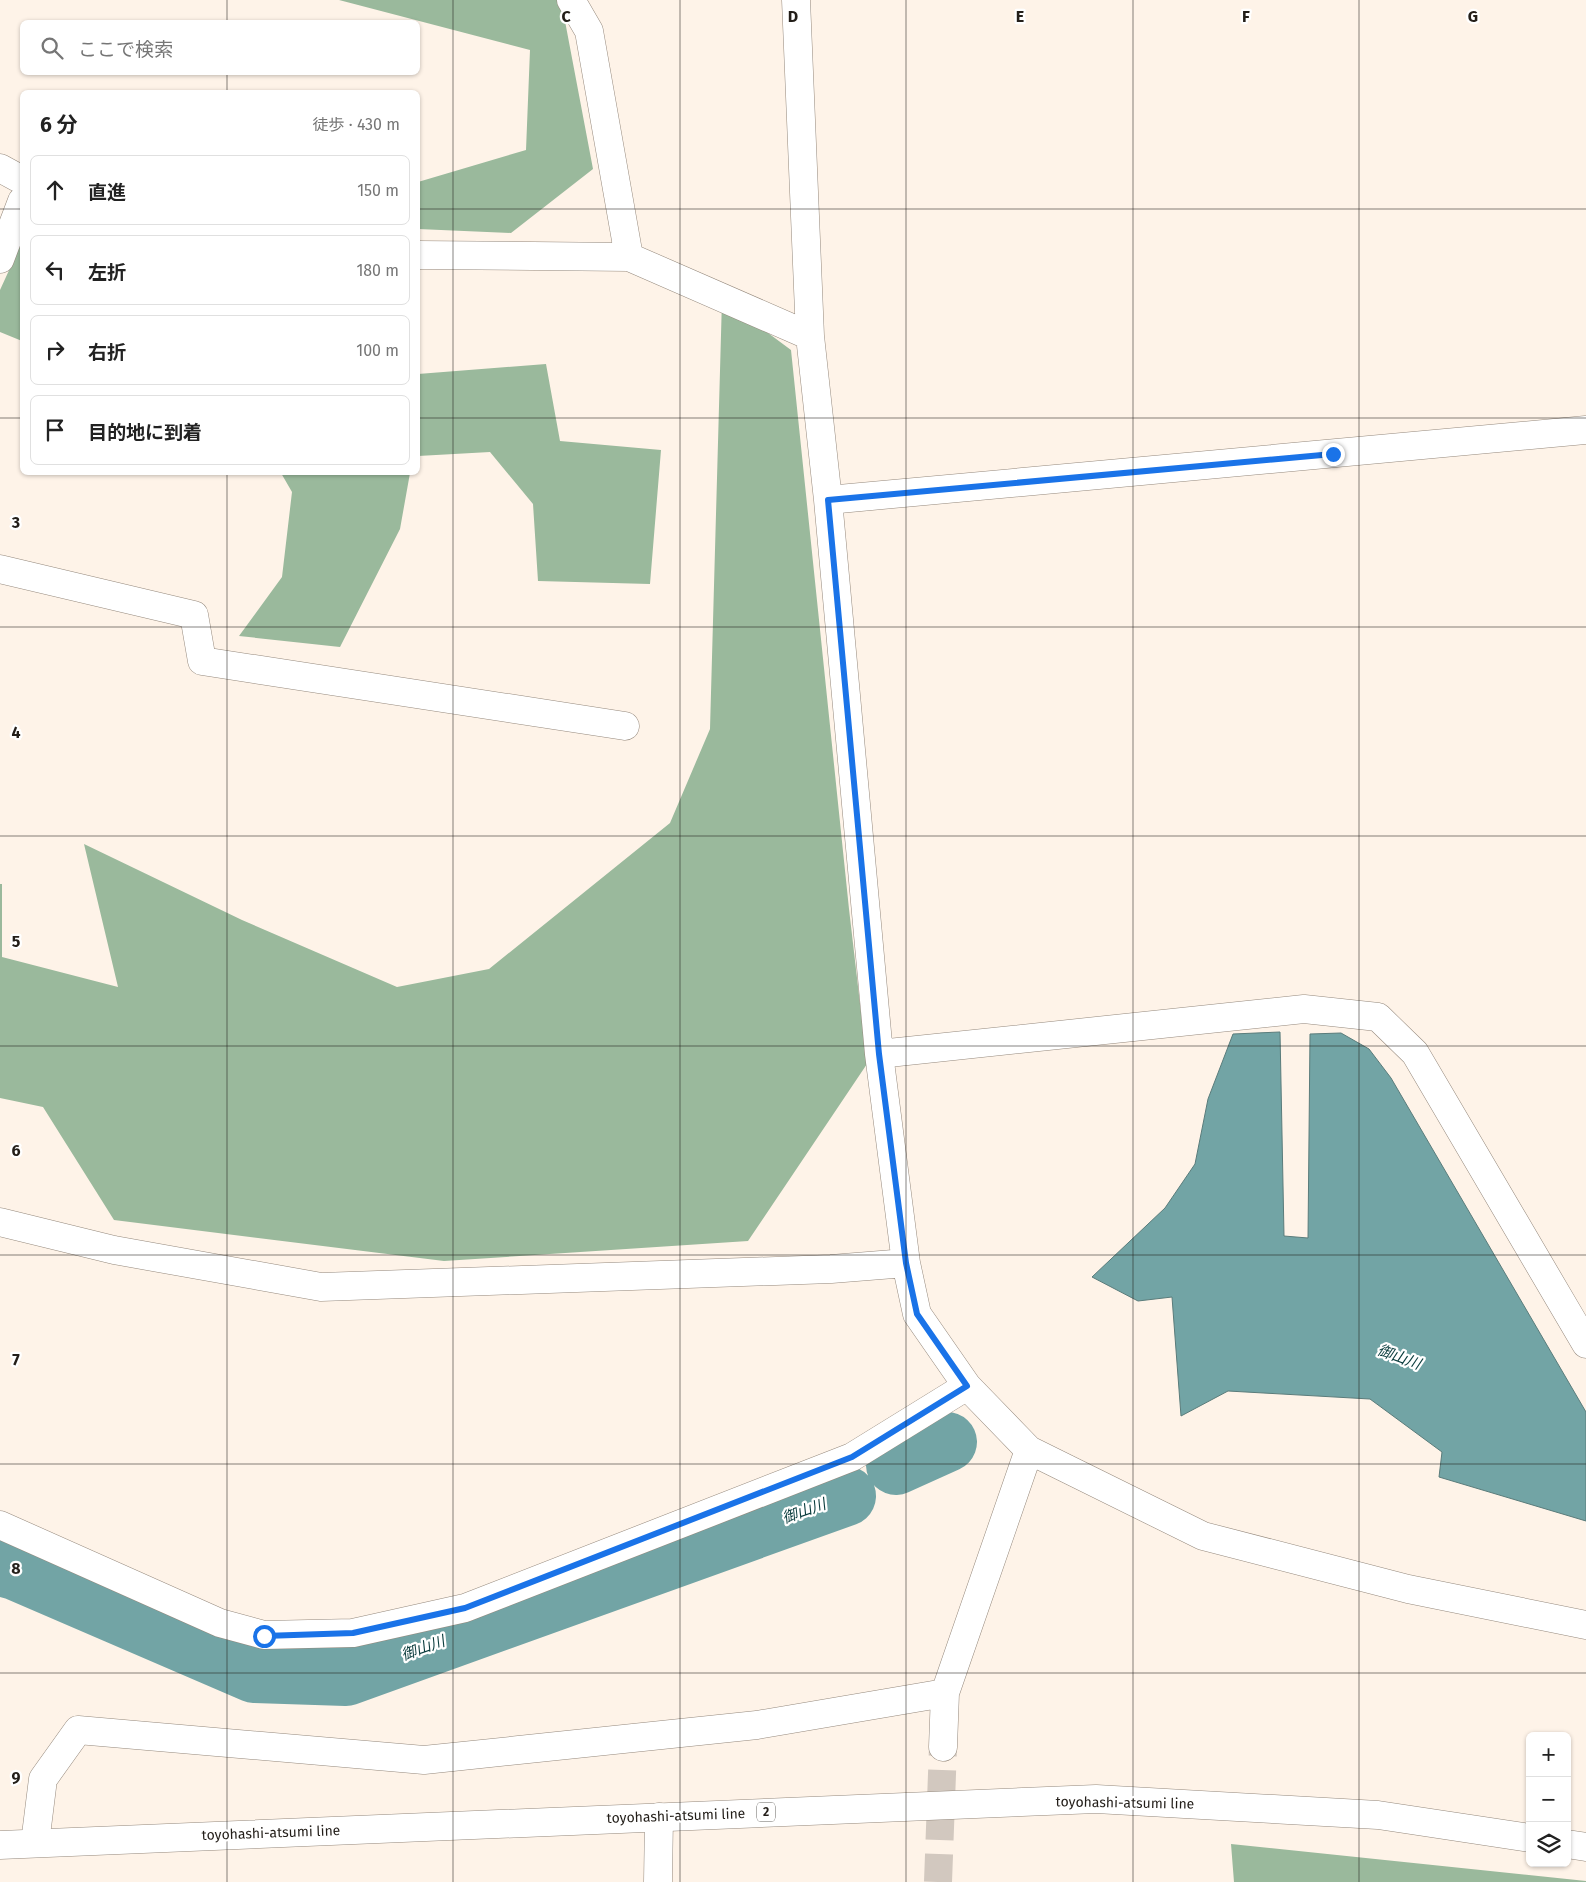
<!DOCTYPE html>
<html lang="ja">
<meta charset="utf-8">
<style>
body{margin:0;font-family:"Fira Sans","Noto Sans JP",sans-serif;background:#f2f2f2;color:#222}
.controls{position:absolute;right:15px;bottom:15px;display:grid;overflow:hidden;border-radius:8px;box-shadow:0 1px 4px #0004}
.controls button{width:45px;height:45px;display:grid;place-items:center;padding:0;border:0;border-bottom:1px solid #e0e0e0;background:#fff;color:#222;font:25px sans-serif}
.stop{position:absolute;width:15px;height:15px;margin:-11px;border:4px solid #1a73e8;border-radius:50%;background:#fff}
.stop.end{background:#1a73e8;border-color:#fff;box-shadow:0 1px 5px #0008}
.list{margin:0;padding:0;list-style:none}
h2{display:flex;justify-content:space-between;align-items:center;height:65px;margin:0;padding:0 20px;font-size:21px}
h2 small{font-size:16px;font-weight:400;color:#767676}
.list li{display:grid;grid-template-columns:32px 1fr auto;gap:15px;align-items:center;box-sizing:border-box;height:70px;margin:0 10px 10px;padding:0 10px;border:1px solid #e0e0e0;border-radius:8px}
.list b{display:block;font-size:19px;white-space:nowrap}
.list em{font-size:16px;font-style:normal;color:#767676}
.icon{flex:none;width:28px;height:28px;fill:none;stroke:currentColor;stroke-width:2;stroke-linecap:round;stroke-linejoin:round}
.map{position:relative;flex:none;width:1586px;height:1882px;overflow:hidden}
.search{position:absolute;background:#fff;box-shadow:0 1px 4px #0004;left:20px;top:20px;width:400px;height:55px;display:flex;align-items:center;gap:12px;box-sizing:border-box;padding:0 18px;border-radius:8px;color:#767676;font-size:19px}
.panel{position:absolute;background:#fff;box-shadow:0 1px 4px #0004;left:20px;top:90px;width:400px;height:385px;border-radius:8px}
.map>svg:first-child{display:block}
.forest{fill:#9ab99c}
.water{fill:#72a4a5;stroke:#5a7c7b}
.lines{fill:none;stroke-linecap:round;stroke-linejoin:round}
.river{stroke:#72a4a5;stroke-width:60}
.minor-tunnel{stroke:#d2c8bf;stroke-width:28;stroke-dasharray:28 14;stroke-linecap:butt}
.minor-casing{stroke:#95897d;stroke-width:29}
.major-casing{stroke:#95897d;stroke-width:29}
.minor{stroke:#fff;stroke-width:28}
.major{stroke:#fff;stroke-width:28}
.route{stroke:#1a73e8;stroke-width:6}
.grid{fill:none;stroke:#231e19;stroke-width:1;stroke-opacity:0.55}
.labels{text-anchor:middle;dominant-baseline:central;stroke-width:4.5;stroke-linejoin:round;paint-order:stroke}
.shield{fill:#fff;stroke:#65625e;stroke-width:1}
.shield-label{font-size:12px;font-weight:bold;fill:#231e19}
.street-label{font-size:14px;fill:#231e19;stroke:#fff}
.water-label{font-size:15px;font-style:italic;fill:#093b3c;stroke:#fff}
.grid-label{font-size:16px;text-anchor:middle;font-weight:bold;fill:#231e19;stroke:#fff;stroke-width:4.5;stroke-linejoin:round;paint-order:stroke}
</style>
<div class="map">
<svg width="1586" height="1882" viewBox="0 0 1586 1882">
<rect width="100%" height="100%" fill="#fef3e8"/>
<path class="forest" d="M339 0H561L593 169 511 233 418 229V182L526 150 530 50Z
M22 242V341L0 332V290Z
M722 299 791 350 849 909 867 1064 748 1241 444 1261 114 1220 43 1107 0 1098V884H2V957L118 987 84 844 242 920 397 987 489 969 670 823 710 729Z
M546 364 560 441 661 450 650 584 538 581 533 504 490 452 418 456V374Z
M281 473H410L400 529 340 647 239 636 282 577 292 492Z
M1231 1844 1586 1881V1882H1234Z"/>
<path class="water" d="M1280 1032 1284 1236 1308 1238 1310 1034 1341 1033 1369 1049 1391 1078 1586 1412V1521L1439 1477 1442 1452 1370 1399 1228 1391 1181 1416 1172 1297 1138 1301 1092 1277 1165 1208 1195 1164 1208 1099 1233 1034Z"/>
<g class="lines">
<path class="river" d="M896 1465 947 1442
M0 1566 15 1570 254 1673 346 1676 846 1496"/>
<path class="minor-tunnel" d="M938 1882 943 1747"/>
<g class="minor-casing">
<path id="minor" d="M571 0 589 31 629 257
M796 0 810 336 828 500 879 1054 906 1263 917 1314 967 1386 1029 1450 1203 1536 1408 1589 1586 1625
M0 168 22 180
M418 255 629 257 810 336
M0 259 22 201
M828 500 1586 430
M0 569 194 615 202 661 625 726
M879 1054 1304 1009 1378 1017 1415 1053 1586 1344
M0 1222 114 1250 321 1287 831 1269 906 1263
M0 1525 220 1623 264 1635 353 1633 465 1608 852 1457 967 1386
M943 1747 945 1693 1029 1450
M35 1843 43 1779 78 1730 424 1760 757 1725 945 1693
M658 1882 659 1817"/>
</g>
<g class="major-casing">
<path id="major" d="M1567 1844 1586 1847
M0 1845 1096 1799 1378 1815 1530 1838"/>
</g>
<use href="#minor" class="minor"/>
<use href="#major" class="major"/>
</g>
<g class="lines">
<path class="route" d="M264 1636 353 1633 465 1608 852 1457 967 1386 917 1314 906 1263 879 1054 828 500 1333 454"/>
</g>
<path class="grid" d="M227 0V22M453 0V1882M680 0V1882M906 0V1882M1133 0V1882M1359 0V1882M227 72V92M0 209H22M418 209H1586M0 418H22M418 418H1586M227 472V1882M0 627H1586M0 836H1586M0 1046H1586M0 1255H1586M0 1464H1586M0 1673H1586"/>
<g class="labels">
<rect class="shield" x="757" y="1802.5" width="18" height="19" rx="4"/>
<g class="shield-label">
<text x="766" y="1812">2</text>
</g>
<g class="street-label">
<text transform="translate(1125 1803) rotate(1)">toyohashi-atsumi line</text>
<text transform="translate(676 1816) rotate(-2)">toyohashi-atsumi line</text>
<text transform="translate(271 1833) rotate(-2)">toyohashi-atsumi line</text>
</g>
<g class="water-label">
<text transform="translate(1399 1357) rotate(20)">御山川</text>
<text transform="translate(804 1511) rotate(-20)">御山川</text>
<text transform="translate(423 1648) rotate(-20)">御山川</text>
</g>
</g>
<g class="grid-label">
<text x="566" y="22">C</text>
<text x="793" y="22">D</text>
<text x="1020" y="22">E</text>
<text x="1246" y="22">F</text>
<text x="1473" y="22">G</text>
<text x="16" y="528">3</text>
<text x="16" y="738">4</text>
<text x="16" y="947">5</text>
<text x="16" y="1156">6</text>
<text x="16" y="1365">7</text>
<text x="16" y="1574">8</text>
<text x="16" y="1783">9</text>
</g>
</svg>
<div class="controls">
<button>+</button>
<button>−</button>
<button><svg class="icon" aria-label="layers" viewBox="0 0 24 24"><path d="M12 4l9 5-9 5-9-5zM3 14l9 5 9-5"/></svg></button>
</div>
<div class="stop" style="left:264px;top:1636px"></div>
<div class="stop end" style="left:1333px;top:454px"></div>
<div class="search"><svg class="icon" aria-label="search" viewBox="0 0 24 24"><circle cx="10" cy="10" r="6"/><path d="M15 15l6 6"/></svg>ここで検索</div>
<section class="panel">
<h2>6 分<small>徒歩 · 430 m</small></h2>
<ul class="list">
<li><svg class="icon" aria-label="ahead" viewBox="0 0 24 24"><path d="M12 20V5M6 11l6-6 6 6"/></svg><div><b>直進</b></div><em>150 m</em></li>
<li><svg class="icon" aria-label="left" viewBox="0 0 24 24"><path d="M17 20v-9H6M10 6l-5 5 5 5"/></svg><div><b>左折</b></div><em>180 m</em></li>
<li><svg class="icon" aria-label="right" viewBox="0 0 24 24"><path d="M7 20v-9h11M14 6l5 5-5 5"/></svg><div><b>右折</b></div><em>100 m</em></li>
<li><svg class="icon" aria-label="arrive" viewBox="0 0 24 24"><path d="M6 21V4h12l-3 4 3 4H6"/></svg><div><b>目的地に到着</b></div></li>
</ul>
</section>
</div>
